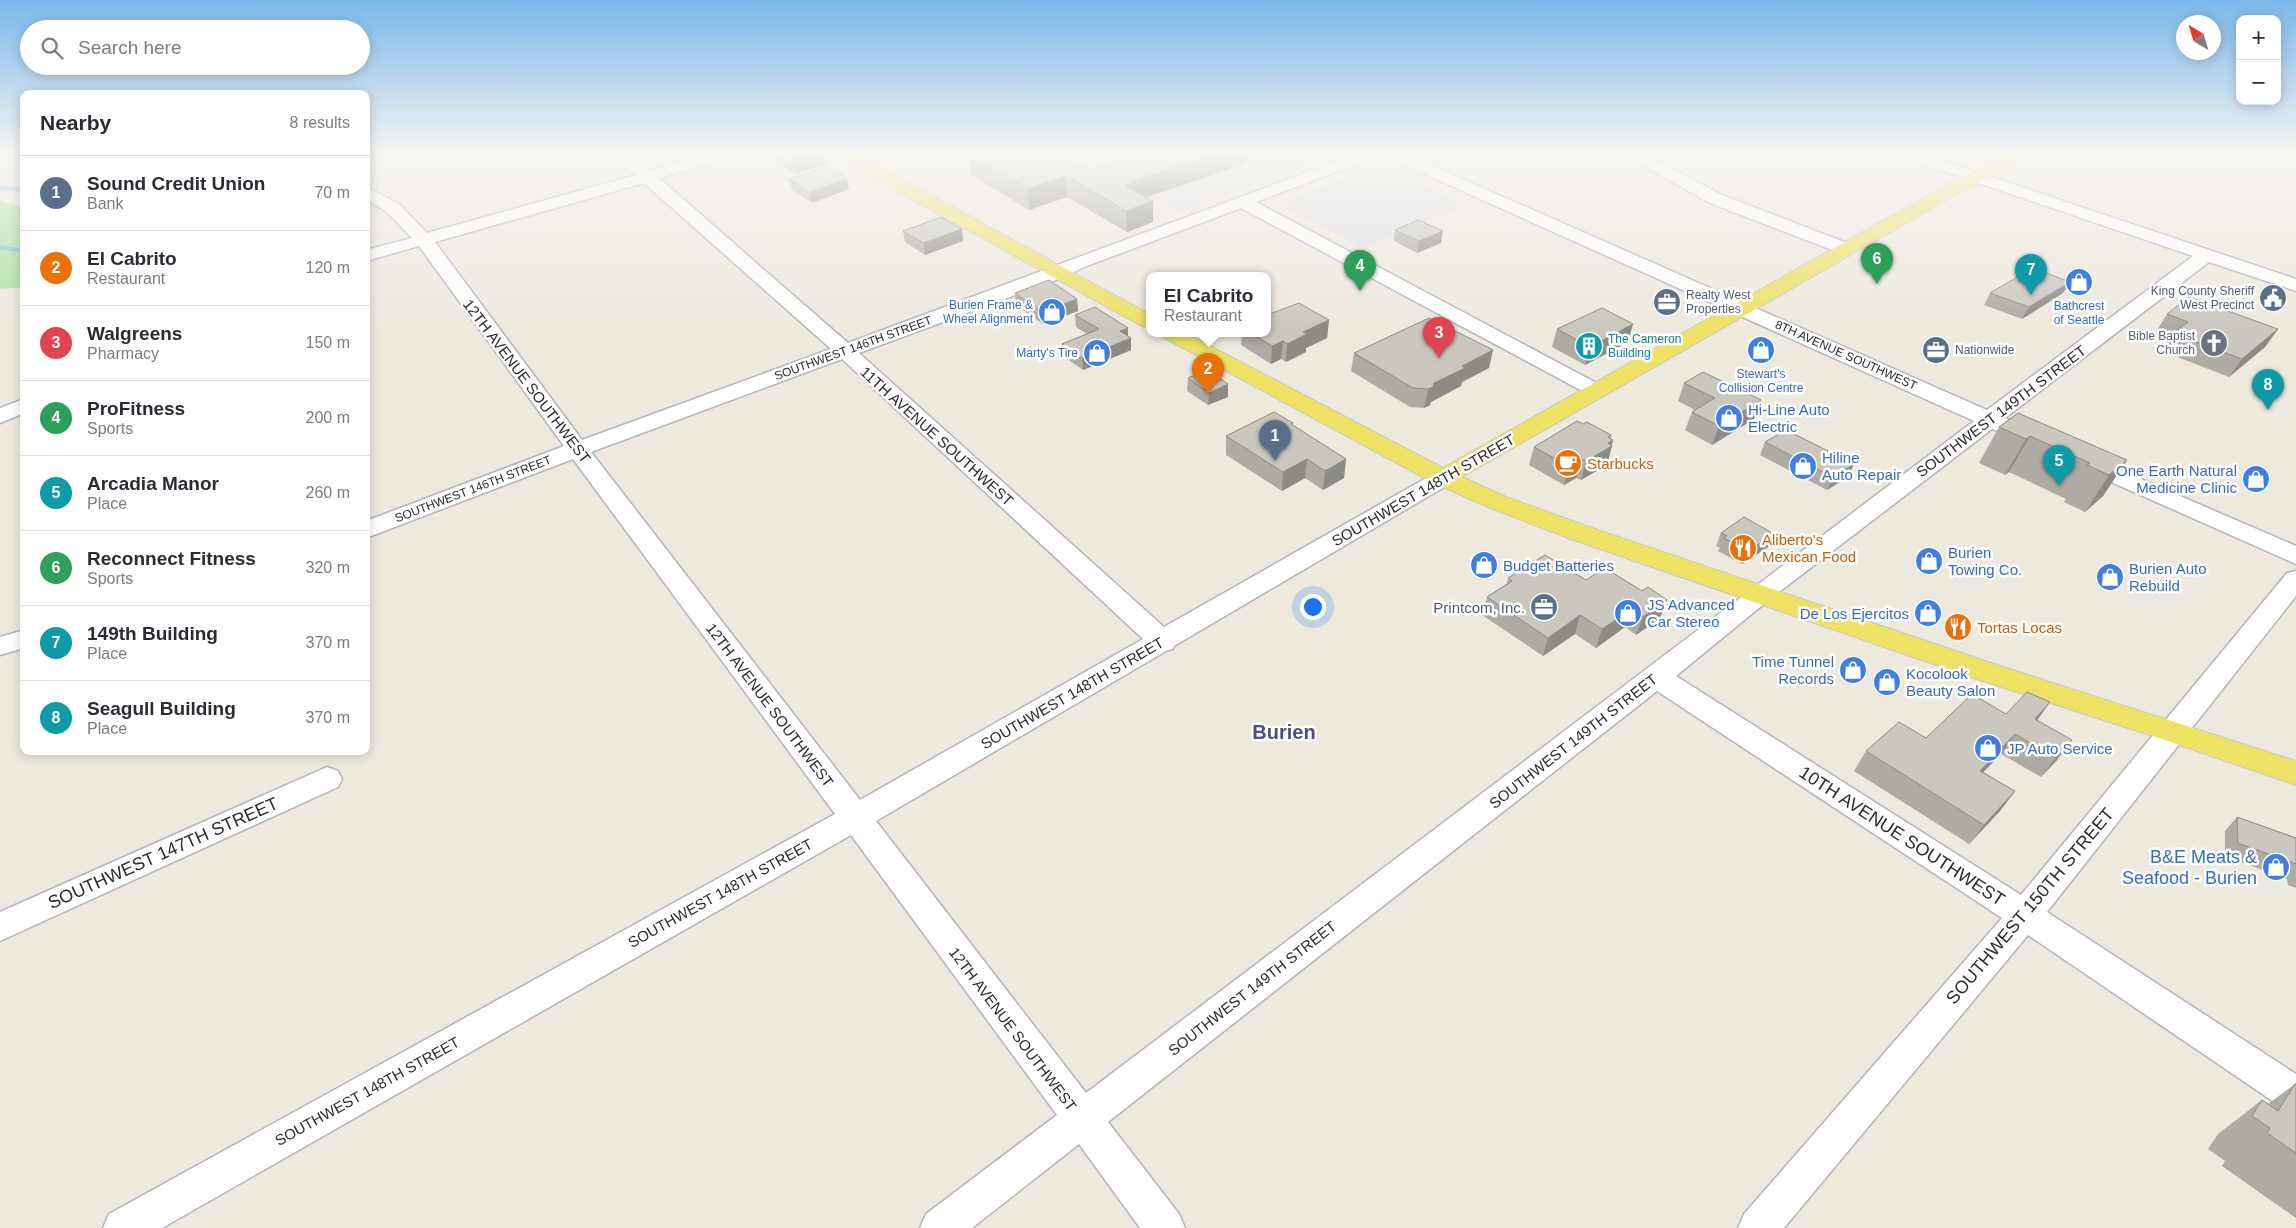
<!DOCTYPE html>
<meta charset="utf-8">
<style>
body{margin:0;font-family:Arial,sans-serif;background:#f7f7f7;color:#2b2b33}
.controls{position:absolute;right:15px;top:15px;display:grid;overflow:hidden;border-radius:10px;box-shadow:0 2px 12px #0003}
.controls button{width:45px;height:45px;display:grid;place-items:center;padding:0;border:0;border-bottom:1px solid #e1e1e2;background:#fff;color:#2b2b33;font:25px sans-serif}
.compass{position:absolute;left:2176px;top:15px;width:45px;height:45px;border-radius:50%;background:#fff;box-shadow:0 2px 12px #0003;rotate:322deg}
.you{position:absolute;left:1312px;top:606px;width:18px;height:18px;margin:-12px;border:4px solid #fff;border-radius:50%;background:#1a73e8;box-shadow:0 0 0 8px #1a73e833}
.badge{display:grid;place-items:center;width:32px;height:32px;border-radius:50%;background:#454bf5;color:#fff;font-size:16px;font-weight:700}
.pin{position:absolute;translate:-50% -41px;filter:drop-shadow(0 1px 2px #0008)}
.pin::after{content:'';position:absolute;top:26px;width:18px;height:15px;background:inherit;clip-path:polygon(0 0,100% 0,50% 100%)}
.popup{position:absolute;left:1146px;top:272px;width:125px;height:65px;box-sizing:border-box;display:grid;place-content:center;border-radius:10px;background:#fff;filter:drop-shadow(0 1px 4px #0005);font-size:16px;white-space:nowrap;color:#7c7c81}
.popup b{font-size:19px;color:#2b2b33}
.popup::after{content:'';position:absolute;left:50%;top:100%;margin-left:-10px;border:10px solid transparent;border-top-color:#fff}
.list{margin:0;padding:0;list-style:none}
h2{display:flex;justify-content:space-between;align-items:center;height:65px;margin:0;padding:0 20px;font-size:21px}
h2 small{font-size:16px;font-weight:400;color:#7c7c81}
.list li{display:grid;grid-template-columns:32px 1fr auto;gap:15px;align-items:center;box-sizing:border-box;height:75px;padding:0 20px;border-top:1px solid #e1e1e2}
.list b{display:block;font-size:19px;white-space:nowrap}
.list p{margin:0;font-size:16px;white-space:nowrap;color:#7c7c81}
.list em{font-size:16px;font-style:normal;color:#7c7c81}
.icon{flex:none;width:28px;height:28px;fill:none;stroke:currentColor;stroke-width:2;stroke-linecap:round;stroke-linejoin:round}
.map{position:relative;flex:none;width:2296px;height:1228px;overflow:hidden}
.search{position:absolute;background:#fff;box-shadow:0 2px 12px #0003;left:20px;top:20px;width:350px;height:55px;display:flex;align-items:center;gap:12px;box-sizing:border-box;padding:0 18px;border-radius:28px;color:#7c7c81;font-size:19px}
.panel{position:absolute;background:#fff;box-shadow:0 2px 12px #0003;left:20px;top:90px;width:350px;height:665px;border-radius:10px}
.map>svg:first-child{display:block}
.industrial{fill:#e2dfe6}
.green{fill:#abe29e}
.lines{fill:none;stroke-linecap:round;stroke-linejoin:round}
.stream{stroke:#76bbec;stroke-width:4.5}
.minor-casing{stroke:#b2b3bf;stroke-width:3}
.major-casing{stroke:#c8c8c8;stroke-width:2}
.minor{fill:#fff;fill-rule:evenodd}
.major{fill:#ede264;fill-rule:evenodd}
.wall{fill:#adaba3}
.shaded-wall{fill:#8d8b85}
.building{fill:#c9c7be;stroke:#8d8b85}
.labels{text-anchor:middle;dominant-baseline:central;stroke-width:5;stroke-linejoin:round;paint-order:stroke}
.far-service-label{font-size:12px;fill:#4e5e75;stroke:#fff;text-anchor:start}
.far-shop-label{font-size:12px;fill:#366cbe;stroke:#fff;text-anchor:end}
.far-worship-label{font-size:12px;fill:#5b616d;stroke:#fff;text-anchor:end}
.far-culture-label{font-size:12px;fill:#0d838f;stroke:#fff;text-anchor:start}
.far-street-label{font-size:12px;fill:#2c2c2c;stroke:#fff}
.street-label{font-size:15px;fill:#2c2c2c;stroke:#fff}
.shop-label{font-size:15px;fill:#366cbe;stroke:#fff;text-anchor:start}
.food-label{font-size:15px;fill:#c56008;stroke:#fff;text-anchor:start}
.service-label{font-size:15px;fill:#4e5e75;stroke:#fff;text-anchor:end}
.near-street-label{font-size:18px;fill:#2c2c2c;stroke:#fff}
.near-shop-label{font-size:18px;fill:#366cbe;stroke:#fff;text-anchor:end}
.district-label{font-size:20px;font-weight:bold;fill:#4d4f7c;stroke:#fff}
</style>
<div class="map">
<svg width="2296" height="1228" viewBox="0 0 2296 1228">
<rect width="100%" height="100%" fill="#ede9df"/>
<path class="industrial" d="M1075 155H1293L1313 164 1181 212Z
M1379 166 1467 205 1364 248 1277 204Z"/>
<path class="green" d="M0 200 24 208V287L0 289Z"/>
<g class="lines">
<path class="stream" d="M0 188 24 189
M0 247 24 251"/>
<g class="minor-casing">
<path id="minor" d="M610 155H629L650 171 707 155H732L730 158 659 178 848 343 1353 155H1375L1373 158 1256 202 1602 386 1606 390 1602 394 1595 396 1588 394 1241 208 1084 267 1064 277 859 353 1164 627 1435 473 1443 471 1451 473 1455 478 1451 483 1174 646 1173 649 1166 651 876 821 1086 1093 1974 421 1389 158 1387 155H1408L1987 410 2193 256 1905 158 1903 155H1926L2296 279V291L2209 262 2005 418 2012 421 2015 426 2012 431 2004 433 1992 429 1770 599 1676 676 2021 895 2287 573 2296 571V596L2047 912 2296 1074V1113L2283 1108 2028 935 1784 1228H1738L1744 1214 2002 918 1657 691 1108 1122 1179 1214 1185 1228H1140L1079 1144 972 1228H920L926 1214 1057 1115 851 835 162 1228H103L109 1214 835 814 573 459 366 538V521L564 446 419 246 366 261V250L412 238 387 212 366 199V187L399 204 427 233 636 175ZM644 183 831 349 582 440 435 242ZM842 359 1143 639 860 800 591 452Z
M1627 155H1646L1722 195 1852 245 1855 249 1852 253H1840L1710 203 1629 158Z
M24 399V413L0 423V408Z
M2083 454 2296 546V564L2075 466 2072 461 2075 456Z
M24 630V648L0 655V637Z
M327 767 338 771 342 779 338 787 0 941V912Z"/>
</g>
<g class="major-casing">
<path id="major" d="M837 155H857L1149 314V328L1142 326 839 159Z
M2007 155H2027L2025 159 1971 186 1462 477 1506 497 1589 527 1997 665 2296 761V785L2162 739 1977 679 1571 539 1488 507 1434 483 1163 337 1160 333H1185L1443 468 1959 178Z"/>
</g>
<use href="#minor" class="minor"/>
<use href="#major" class="major"/>
</g>
<path class="wall" d="M766 155H824L826 164 796 174Z
M969 155 1088 170 1116 161 1112 158 1111 155H1259L1247 159V163L1146 197 1153 222 1127 232 1067 197 1029 210 971 175Z
M789 179 849 189 812 203 792 190Z
M962 229 963 241 925 255 905 242 903 231Z
M1395 230 1441 243 1417 253 1394 241Z
M2070 282 2063 293 2022 319 1984 305 1990 293Z
M1015 293 1077 299 1078 311 1043 324 1016 305Z
M2167 314 2278 329 2265 347 2229 377 2162 351 2171 337 2156 332Z
M1075 315 1128 328V336L1131 338V350L1083 370 1063 356 1062 344 1087 334 1076 327Z
M1329 320 1327 338 1306 348V352L1286 362 1281 359 1271 364 1241 345 1242 333H1267Z
M1557 329 1628 342 1585 365 1552 347Z
M1354 353 1489 368 1462 382 1461 386 1431 402 1430 405 1424 408 1410 407 1351 371Z
M1188 378 1228 384V397L1208 405 1187 391Z
M1684 383 1761 400 1754 419 1712 445 1685 430 1692 412 1695 410 1678 401Z
M1583 424 1611 435 1610 438 1613 440 1607 465 1581 480 1576 478 1564 485 1529 465 1534 447Z
M1293 426 1346 459 1344 478 1323 490 1305 478 1282 491 1226 455V436Z
M1999 427 2127 460 2103 496 2085 512 2064 502 2066 499 2009 472 2005 475 1979 463Z
M1765 442 1848 477 1827 490 1760 455Z
M1721 533 1774 534 1768 547 1742 564 1718 551 1720 548 1716 546Z
M1508 578 1586 580 1660 618 1636 635 1625 627 1596 648 1575 634 1543 656 1482 615 1487 597 1507 584Z
M2006 714 2037 720 2057 760 2041 777 2001 754 1983 772 2015 791 2000 811 1969 844 1854 771 1866 751 1926 738Z
M2237 817 2296 838V888L2288 885 2287 879 2225 856V831Z
M2295 1084H2296V1218L2222 1166 2225 1161 2208 1149 2218 1134 2262 1100 2268 1104Z"/>
<path class="shaded-wall" d="M803 155H824L826 164 796 174 793 158Z
M1213 155H1259L1247 159V163L1133 202 1125 186 1130 182Z
M1066 176 1067 197 1029 210 1028 189Z
M847 178 849 189 812 203 810 192Z
M1153 201V222L1127 232 1126 211Z
M962 229 963 241 925 255 924 243Z
M1443 231 1441 243 1417 253 1419 241Z
M2070 282 2063 293 2022 319 2029 307Z
M1077 299 1078 311 1043 324 1042 312Z
M1329 320 1327 338 1306 348V352L1286 362 1287 344 1303 332Z
M1633 324 1628 342 1585 365 1590 347Z
M1128 328V339L1131 338V350L1083 370 1082 358 1120 331Z
M2278 329 2265 347 2229 377 2242 359Z
M1283 341 1281 359 1271 364 1272 346Z
M1493 350 1489 368 1462 382 1461 386 1431 402 1430 405 1424 408 1428 389 1434 383 1462 366Z
M1228 384V397L1208 405 1209 393Z
M1761 400 1754 419 1712 445 1719 426Z
M1611 435 1609 442 1613 440 1611 446H1612L1607 465 1581 480 1586 461 1608 437Z
M2030 436 2009 472 2005 475 2026 439Z
M1307 459 1305 478 1282 491 1283 472Z
M1346 459 1344 478 1323 490 1325 471Z
M1582 459 1576 478 1564 485 1569 466Z
M2127 460 2103 496 2085 512 2109 475Z
M1854 464 1848 477 1827 490 1833 477Z
M1774 534 1768 547 1742 564 1748 551Z
M1667 600 1660 618 1636 635 1643 617Z
M1632 609 1625 627 1596 648 1602 629Z
M1580 615 1575 634 1543 656 1548 638Z
M2050 702 2036 722 2021 738 2035 719Z
M2015 734 2001 754 1966 790 1980 771Z
M2072 740 2057 760 2041 777 2056 758Z
M2015 791 2000 811 1969 844 1984 825Z"/>
<path class="building" d="M788 155H803L793 158Z
M969 155H1060L1088 170 1135 155H1213L1130 182 1133 183 1125 186 1153 201 1126 211 1066 176 1028 189Z
M827 167 847 178 810 192 789 179Z
M941 217 962 229 924 243 903 231Z
M1418 220 1443 231 1419 241 1395 230Z
M2033 268 2070 282 2029 307 1990 293Z
M1049 280 1077 299 1042 312 1015 293Z
M2189 297 2278 329 2242 359 2173 333 2188 322 2167 314Z
M1299 303 1329 320 1303 332 1307 334 1287 344 1283 341 1272 346 1251 333H1267V315Z
M1095 307 1128 328 1120 331 1131 338 1082 358 1062 344 1099 329 1075 315Z
M1602 308 1633 324 1590 347 1557 329Z
M1429 318 1493 350 1462 366 1465 368 1434 383 1433 387 1428 389 1413 388 1354 353Z
M1207 370 1228 384 1209 393 1188 378Z
M1703 372 1761 400 1719 426 1692 412 1715 398 1684 383Z
M1274 412 1293 423 1291 424 1346 459 1325 471 1307 459 1283 472 1226 436Z
M2018 413 2127 460 2109 475 2087 465 2090 463 2030 436 2026 439 1999 427Z
M1577 421 1583 424 1587 422 1611 435 1608 437 1613 440 1608 443 1612 446 1586 461 1582 459 1569 466 1534 447Z
M1786 430 1854 464 1833 477 1765 442Z
M1744 517 1774 534 1748 551 1724 538 1727 536 1721 533Z
M1545 555 1586 580 1605 568 1642 591 1648 587 1667 600 1643 617 1632 609 1602 629 1580 615 1548 638 1487 597 1512 581 1508 578Z
M2027 692 2050 702 2035 719 2072 740 2056 758 2015 734 1980 771 2015 791 1984 825 1866 751 1899 722 1926 738 1972 694 2006 714Z
M2237 817 2296 838V864L2238 843Z
M2295 1084H2296V1153L2267 1133 2270 1128 2252 1116 2262 1100 2278 1111Z"/>
<linearGradient id="sky" x2="0" y2="1"><stop stop-color="#7ab7ea"/><stop offset="0.47" stop-color="#f7f5f1"/><stop offset="1" stop-color="#f7f5f1" stop-opacity="0"/></linearGradient>
<rect width="2296" height="327" fill="url(#sky)"/>
<defs>
<g id="shop-disc" transform="scale(1.4375)"><circle r="9.5" fill="#3f7fe0" stroke="#fff"/><path d="M-5-2.5h2.3a2.7 3.5 0 0 1 5.4 0H5L5.5 6h-11ZM-1.5-2.5h3a1.5 2.3 0 0 0-3 0Z" fill="#fff"/></g>
<g id="civic-disc" transform="scale(1.4375)"><circle r="9.5" fill="#5c6f8a" stroke="#fff"/><path d="M-.6-6.5H3V-4.5H.6V-3L4-1V1h2V6H-6V1h2V-1L-.6-3ZM-1.2 2.5V6h2.4V2.5Z" fill="#fff"/></g>
<g id="office-disc" transform="scale(1.4375)"><circle r="9.5" fill="#5c6f8a" stroke="#fff"/><path d="M-6-3h4V-5.5h4V-3h4V5H-6ZM-1-4.5V-3h2v-1.5ZM-6 0V1H6V0Z" fill="#fff"/></g>
<g id="church-disc" transform="scale(1.4375)"><circle r="9.5" fill="#6b7280" stroke="#fff"/><path d="M-1.2-6h2.4v3.5h3.3v2.4h-3.3V6h-2.4V-.1h-3.3v-2.4h3.3Z" fill="#fff"/></g>
<g id="building-disc" transform="scale(1.4375)"><circle r="9.5" fill="#0f9aa8" stroke="#fff"/><path d="M-4-6H4V6H1V3H-1V6H-4ZM-2.5-4.3h1.7v1.8h-1.7ZM.8-4.3h1.7v1.8H.8ZM-2.5-1h1.7V.8h-1.7ZM.8-1h1.7V.8H.8Z" fill="#fff"/></g>
<g id="cafe-disc" transform="scale(1.4375)"><circle r="9.5" fill="#e8710a" stroke="#fff"/><path d="M-5.5-4.5H6V0H3Q3 3.5 0 3.5H-2.5Q-5.5 3.5-5.5 0ZM3-3.2v2h1.7v-2ZM-6 4.5H4V6H-6Z" fill="#fff"/></g>
<g id="restaurant-disc" transform="scale(1.4375)"><circle r="9.5" fill="#e8710a" stroke="#fff"/><path d="M-5-6h1v4h1v-4h1v4h1v-4h1v5L-1.5 .5V6h-2V.5L-5-1ZM5-6V6H3V1.5H1.5Q1.5-4 5-6Z" fill="#fff"/></g>
</defs>
<g fill-rule="evenodd">
<use href="#shop-disc" x="2079" y="282"/>
<use href="#civic-disc" x="2273" y="298"/>
<use href="#office-disc" x="1667" y="302"/>
<use href="#shop-disc" x="1052" y="312"/>
<use href="#church-disc" x="2214" y="343"/>
<use href="#building-disc" x="1589" y="346"/>
<use href="#shop-disc" x="1761" y="350"/>
<use href="#office-disc" x="1936" y="350"/>
<use href="#shop-disc" x="1097" y="353"/>
<use href="#shop-disc" x="1729" y="418"/>
<use href="#cafe-disc" x="1568" y="463"/>
<use href="#shop-disc" x="1803" y="466"/>
<use href="#shop-disc" x="2256" y="479"/>
<use href="#restaurant-disc" x="1743" y="548"/>
<use href="#shop-disc" x="1929" y="561"/>
<use href="#shop-disc" x="1484" y="565"/>
<use href="#shop-disc" x="2110" y="577"/>
<use href="#office-disc" x="1544" y="607"/>
<use href="#shop-disc" x="1628" y="613"/>
<use href="#shop-disc" x="1928" y="613"/>
<use href="#restaurant-disc" x="1958" y="627"/>
<use href="#shop-disc" x="1853" y="670"/>
<use href="#shop-disc" x="1887" y="682"/>
<use href="#shop-disc" x="1988" y="748"/>
<use href="#shop-disc" x="2276" y="867"/>
</g>
<g class="labels">
<g class="far-service-label">
<text x="2254" y="291" text-anchor="end">King County Sheriff<tspan x="2254" dy="14">West Precinct</tspan></text>
<text x="1686" y="295">Realty West<tspan x="1686" dy="14">Properties</tspan></text>
<text x="1955" y="350">Nationwide</text>
</g>
<g class="far-shop-label">
<text x="1033" y="305">Burien Frame &amp;<tspan x="1033" dy="14">Wheel Alignment</tspan></text>
<text x="2079" y="306" text-anchor="middle">Bathcrest<tspan x="2079" dy="14">of Seattle</tspan></text>
<text x="1078" y="353">Marty's Tire</text>
<text x="1761" y="374" text-anchor="middle">Stewart's<tspan x="1761" dy="14">Collision Centre</tspan></text>
</g>
<g class="far-worship-label">
<text x="2195" y="336">Bible Baptist<tspan x="2195" dy="14">Church</tspan></text>
</g>
<g class="far-culture-label">
<text x="1608" y="339">The Cameron<tspan x="1608" dy="14">Building</tspan></text>
</g>
<g class="far-street-label">
<text transform="translate(853 348) rotate(-20)">SOUTHWEST 146TH STREET</text>
<text transform="translate(1846 355) rotate(24)">8TH AVENUE SOUTHWEST</text>
<text transform="translate(473 489) rotate(-21)">SOUTHWEST 146TH STREET</text>
</g>
<g class="street-label">
<text transform="translate(527 381) rotate(53)">12TH AVENUE SOUTHWEST</text>
<text transform="translate(2001 411) rotate(-37)">SOUTHWEST 149TH STREET</text>
<text transform="translate(937 436) rotate(42)">11TH AVENUE SOUTHWEST</text>
<text transform="translate(1423 490) rotate(-30)">SOUTHWEST 148TH STREET</text>
<text transform="translate(1072 693) rotate(-30)">SOUTHWEST 148TH STREET</text>
<text transform="translate(770 705) rotate(53)">12TH AVENUE SOUTHWEST</text>
<text transform="translate(1573 741) rotate(-38)">SOUTHWEST 149TH STREET</text>
<text transform="translate(720 893) rotate(-29)">SOUTHWEST 148TH STREET</text>
<text transform="translate(1252 988) rotate(-38)">SOUTHWEST 149TH STREET</text>
<text transform="translate(1013 1029) rotate(53)">12TH AVENUE SOUTHWEST</text>
<text transform="translate(367 1091) rotate(-29)">SOUTHWEST 148TH STREET</text>
</g>
<g class="shop-label">
<text x="1748" y="409">Hi-Line Auto<tspan x="1748" dy="17">Electric</tspan></text>
<text x="1822" y="457">Hiline<tspan x="1822" dy="17">Auto Repair</tspan></text>
<text x="2237" y="470" text-anchor="end">One Earth Natural<tspan x="2237" dy="17">Medicine Clinic</tspan></text>
<text x="1948" y="552">Burien<tspan x="1948" dy="17">Towing Co.</tspan></text>
<text x="1503" y="565">Budget Batteries</text>
<text x="2129" y="568">Burien Auto<tspan x="2129" dy="17">Rebuild</tspan></text>
<text x="1647" y="604">JS Advanced<tspan x="1647" dy="17">Car Stereo</tspan></text>
<text x="1909" y="613" text-anchor="end">De Los Ejercitos</text>
<text x="1834" y="661" text-anchor="end">Time Tunnel<tspan x="1834" dy="17">Records</tspan></text>
<text x="1906" y="673">Kocolook<tspan x="1906" dy="17">Beauty Salon</tspan></text>
<text x="2007" y="748">JP Auto Service</text>
</g>
<g class="food-label">
<text x="1587" y="463">Starbucks</text>
<text x="1762" y="539">Aliberto's<tspan x="1762" dy="17">Mexican Food</tspan></text>
<text x="1977" y="627">Tortas Locas</text>
</g>
<g class="service-label">
<text x="1525" y="607">Printcom, Inc.</text>
</g>
<g class="near-street-label">
<text transform="translate(1902 836) rotate(33)">10TH AVENUE SOUTHWEST</text>
<text transform="translate(163 853) rotate(-24)">SOUTHWEST 147TH STREET</text>
<text transform="translate(2030 906) rotate(-50)">SOUTHWEST 150TH STREET</text>
</g>
<g class="near-shop-label">
<text x="2257" y="857">B&amp;E Meats &amp;<tspan x="2257" dy="21">Seafood - Burien</tspan></text>
</g>
<g class="district-label">
<text x="1284" y="732">Burien</text>
</g>
</g>
</svg>
<div class="controls">
<button>+</button>
<button>−</button>
</div>
<svg class="compass" viewBox="-18 -18 36 36"><path d="M0-13l5 13h-10z" fill="#e53935"/><path d="M0 13l5-13h-10z" fill="#7c7c81"/></svg>
<div class="you"></div>
<div class="pin badge" style="left:1275px;top:461px;background:#5c6f8a">1</div>
<div class="pin badge" style="left:1208px;top:394px;background:#e8710a">2</div>
<div class="popup"><b>El Cabrito</b>Restaurant</div>
<div class="pin badge" style="left:1439px;top:358px;background:#e0444e">3</div>
<div class="pin badge" style="left:1360px;top:291px;background:#2e9e5b">4</div>
<div class="pin badge" style="left:2059px;top:486px;background:#0f9aa8">5</div>
<div class="pin badge" style="left:1877px;top:284px;background:#2e9e5b">6</div>
<div class="pin badge" style="left:2031px;top:295px;background:#0f9aa8">7</div>
<div class="pin badge" style="left:2268px;top:410px;background:#0f9aa8">8</div>
<div class="search"><svg class="icon" aria-label="search" viewBox="0 0 24 24"><circle cx="10" cy="10" r="6"/><path d="M15 15l6 6"/></svg>Search here</div>
<section class="panel">
<h2>Nearby<small>8 results</small></h2>
<ul class="list">
<li><span class="badge" style="background:#5c6f8a">1</span><div><b>Sound Credit Union</b><p>Bank</p></div><em>70 m</em></li>
<li><span class="badge" style="background:#e8710a">2</span><div><b>El Cabrito</b><p>Restaurant</p></div><em>120 m</em></li>
<li><span class="badge" style="background:#e0444e">3</span><div><b>Walgreens</b><p>Pharmacy</p></div><em>150 m</em></li>
<li><span class="badge" style="background:#2e9e5b">4</span><div><b>ProFitness</b><p>Sports</p></div><em>200 m</em></li>
<li><span class="badge" style="background:#0f9aa8">5</span><div><b>Arcadia Manor</b><p>Place</p></div><em>260 m</em></li>
<li><span class="badge" style="background:#2e9e5b">6</span><div><b>Reconnect Fitness</b><p>Sports</p></div><em>320 m</em></li>
<li><span class="badge" style="background:#0f9aa8">7</span><div><b>149th Building</b><p>Place</p></div><em>370 m</em></li>
<li><span class="badge" style="background:#0f9aa8">8</span><div><b>Seagull Building</b><p>Place</p></div><em>370 m</em></li>
</ul>
</section>
</div>
